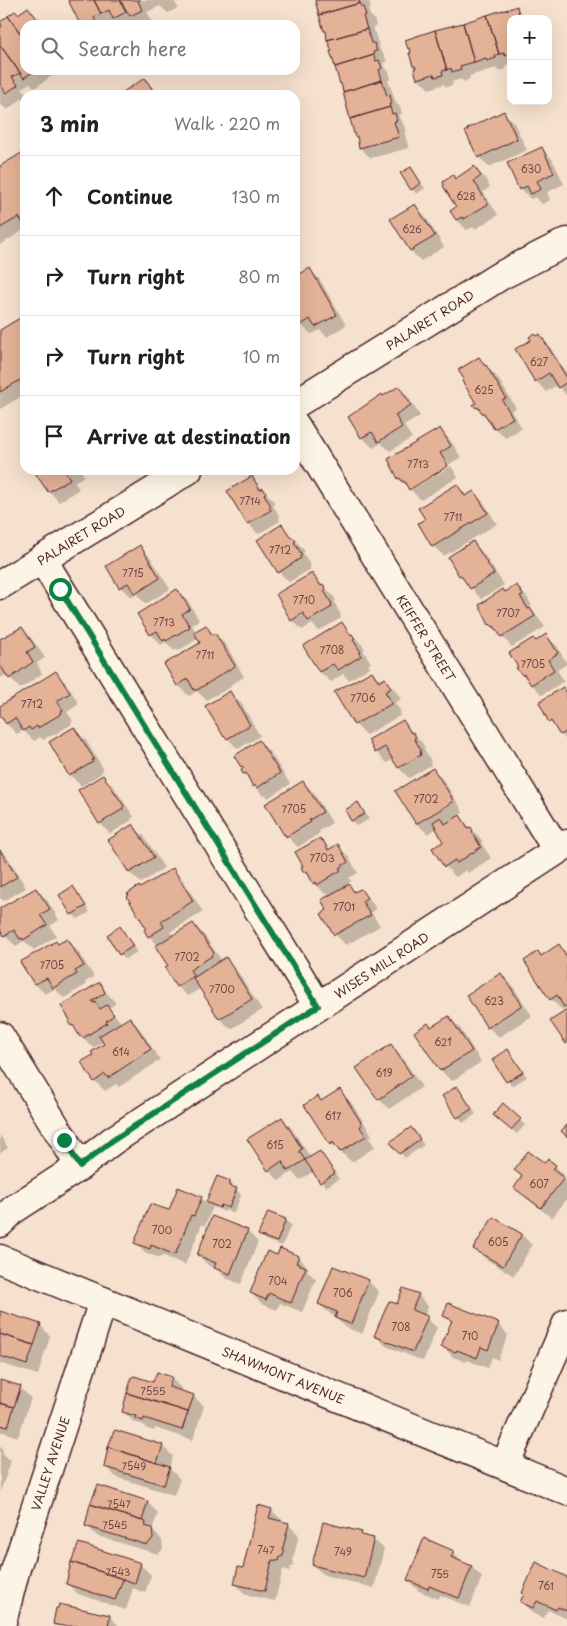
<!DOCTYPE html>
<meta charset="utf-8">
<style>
body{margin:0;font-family:"Playpen Sans",sans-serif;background:#f6f6f6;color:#202124}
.controls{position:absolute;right:15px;top:15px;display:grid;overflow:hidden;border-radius:10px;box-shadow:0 5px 20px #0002}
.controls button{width:45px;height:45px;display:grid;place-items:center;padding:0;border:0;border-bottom:1px solid #e0e0e0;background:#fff;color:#202124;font:25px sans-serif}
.stop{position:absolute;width:15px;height:15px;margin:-11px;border:4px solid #0b8043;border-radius:50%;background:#fff}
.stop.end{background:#0b8043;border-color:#fff;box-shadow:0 1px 5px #0008}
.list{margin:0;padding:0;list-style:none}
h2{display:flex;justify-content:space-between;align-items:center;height:65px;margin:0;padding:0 20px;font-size:21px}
h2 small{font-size:16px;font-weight:400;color:#757577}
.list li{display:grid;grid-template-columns:32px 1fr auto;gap:15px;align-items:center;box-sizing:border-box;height:80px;padding:0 20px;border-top:1px solid #e0e0e0}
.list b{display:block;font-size:19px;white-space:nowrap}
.list em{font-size:16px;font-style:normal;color:#757577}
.icon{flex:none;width:28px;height:28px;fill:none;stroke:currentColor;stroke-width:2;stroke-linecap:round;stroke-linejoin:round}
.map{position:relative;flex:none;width:567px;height:1626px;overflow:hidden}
.search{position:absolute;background:#fff;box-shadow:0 5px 20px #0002;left:20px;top:20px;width:280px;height:55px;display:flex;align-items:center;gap:12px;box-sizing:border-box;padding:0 18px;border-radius:15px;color:#757577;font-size:19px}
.panel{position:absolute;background:#fff;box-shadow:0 5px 20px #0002;left:20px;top:90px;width:280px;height:385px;border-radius:15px}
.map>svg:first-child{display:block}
.shadow{fill:#0003}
.building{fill:#e4b296;stroke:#4a1f2b}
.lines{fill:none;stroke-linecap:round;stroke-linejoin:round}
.minor-casing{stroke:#4a1f2b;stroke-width:31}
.minor{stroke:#fcf5e5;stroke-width:28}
.route{stroke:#0b8043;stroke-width:6}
.labels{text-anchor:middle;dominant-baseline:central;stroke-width:4;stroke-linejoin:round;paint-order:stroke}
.number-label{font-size:10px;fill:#704446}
.street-label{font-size:12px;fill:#4a1f2b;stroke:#fcf5e5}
</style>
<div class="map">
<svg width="567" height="1626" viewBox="0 0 567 1626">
<rect width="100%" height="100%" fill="#f5e1cd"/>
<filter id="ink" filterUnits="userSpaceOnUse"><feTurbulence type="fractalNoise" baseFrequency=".02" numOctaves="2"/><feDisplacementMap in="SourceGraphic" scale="10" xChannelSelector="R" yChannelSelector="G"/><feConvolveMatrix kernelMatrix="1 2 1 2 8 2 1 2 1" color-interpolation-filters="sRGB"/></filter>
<g filter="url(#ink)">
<path class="shadow" d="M70 0H174L178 8 168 13 160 6 147 12 152 21 143 25 138 22 132 25H121L117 21 110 25H82Z
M316 0 369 1 371 8 368 9 370 15 374 19 376 26 373 27 380 50 384 55 387 61 383 63 385 67 389 72 391 79 388 80 396 103 400 107 402 114 399 115 407 132H404L409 148 371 158 360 148 359 139 357 136 343 86 341 83 333 52Z
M28 8 43 25H25V70H60L35 88 30 83 22 88 27 95 7 110 0 104V29Z
M516 8 527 19H511V64L505 66 506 69 498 71 496 68 469 76 470 79 463 82 461 79 452 82 453 85 446 87 444 84 429 89 418 78V69L415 66 411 50 409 48Z
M145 80 159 95H120Z
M503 112 514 123 527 150 489 167 479 157Z
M541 148 552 159 564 184 547 192 550 200 542 204 535 197 531 199 520 189Z
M25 152V229L0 245V168Z
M410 168 425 188 417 194 412 189Z
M474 168 485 178 490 187 483 192 498 215 475 229 473 227 467 230 457 220 458 207 455 180Z
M415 205 425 216 444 247 421 261 411 251 392 219Z
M310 270 320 280 346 325 327 337 320 330 312 334 310 333 299 323 295 316V278Z
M25 316V394L0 409V332Z
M540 336 550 347 567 374V396L557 385 546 392 536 381 537 337Z
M479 359 497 377 516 408 511 411 522 428 505 438 477 408Z
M399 388 409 398 420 416 404 426 412 438 390 451 381 443 373 448 362 437 350 417Z
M440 430 450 440 461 457 410 489 399 478Z
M451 466 458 477 421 500 411 490Z
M35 470H81L84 476 74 482 79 489 59 502 49 491Z
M252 478 273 500 275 504 273 505 280 517 279 518 280 521 258 534 248 523Z
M457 486 467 496 474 492 484 503 497 524 444 556 433 546 427 519Z
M282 526 303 549 305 552 303 553 311 566 309 567 311 569 289 582 279 572Z
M473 542 483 553 504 585 481 599 460 575Z
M140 547 150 557 170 589 146 604 136 594 131 597 120 587Z
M312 574 334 597 336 601 334 602 341 615 340 616 341 618 319 631 312 624 302 630 292 620Z
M516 586 527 597 532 606 530 607 545 627 512 647 490 624 505 593Z
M177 591 188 601 199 620 192 625 196 632 206 627 215 635 226 645 244 677 230 685 231 687 206 700 197 691 189 696 178 685 166 665 202 643 199 638 178 651 176 649 174 651 166 642 161 645 151 634Z
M342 623 363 646 365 650H363L371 663 368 664 370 667 349 680 343 674 331 682 320 672 304 647Z
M22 628 32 639 45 658 37 663 42 674 20 689 7 674 0 678V640Z
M546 636 557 646 567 664 557 670 564 681 542 695 520 672 536 642Z
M372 672 382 682 385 680 395 690 401 699 395 703 401 712 399 713 401 715 366 735 355 724 335 693Z
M56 673 66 683 79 704 67 712 73 721 71 722 72 724 50 737 49 736 43 740 40 737 34 741 23 730 17 734 7 724 0 713V708Z
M563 689 567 692V741L548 718Z
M230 693 241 703 260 736 238 749 225 736 207 707Z
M402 721 423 744 425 748 424 749 431 761 430 763 431 765 409 778 399 768 394 759 387 763 376 752Z
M74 729 85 739 104 770 101 771 102 773 81 786 70 775Z
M259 742 270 752 290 784 268 798 266 795 264 796 254 786 244 773 245 769Z
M433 770 443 780 461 808 463 813 458 815 481 839 483 842 481 843 491 858 468 873 466 870 456 877 445 866 434 849 445 842 437 828 428 834 417 824 397 791Z
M103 777 114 787 134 817 131 819 132 820 110 834 100 823Z
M303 782 314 793 332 823 319 831 320 833 298 847 285 834Z
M358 804 369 819 357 826 352 821 346 811Z
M133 826 144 836 164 868 141 883 130 873 110 841Z
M323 841 331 850 337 846 348 856 358 873 349 878 351 881 347 884 356 893 361 890 371 901 376 909 371 912 380 926 346 945 335 934 323 914 328 911 330 896 327 893 325 894 305 872Z
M0 849 7 856 26 888 4 901 0 898Z
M172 870 183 880 203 912 170 932 173 936 193 924 204 935 222 961 226 959 236 969 262 1010 231 1029 220 1019 201 988 188 996 177 986 158 945 149 936 140 889Z
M73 888 90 912 78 919 72 914Z
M36 889 47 900 59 920 50 926 56 936 34 950 24 941 16 946 5 936 0 927V910Z
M120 928 137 952 125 959 120 954Z
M67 940 78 951 94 977 85 982 86 985 64 998 55 989 45 994 34 983 58 946Z
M559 946 567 954V1007L562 1010 551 999 538 953 542 957Z
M501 974 512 985 532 1016 499 1037 488 1027Z
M100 985 115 1002V1004L108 1008 122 1023 130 1018 140 1029 160 1060 119 1087 116 1084 105 1091 95 1081V1055L106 1044 104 1041 95 1047H92L72 1025Z
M449 1018 460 1028 481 1062 452 1081 441 1071 416 1032 432 1028Z
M390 1046 401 1056 422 1087 389 1109 379 1099Z
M508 1051 527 1077 512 1086 493 1060Z
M457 1088 476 1114 463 1123 444 1096Z
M340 1091 350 1101 372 1135 369 1138 375 1147 352 1162 331 1144 318 1097 322 1102Z
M503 1105 525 1125 517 1134 500 1120Z
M282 1118 292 1129 311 1158 320 1152 339 1179 326 1187 314 1171 300 1180 292 1172 279 1181 269 1170Z
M416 1134 424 1145 405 1158 392 1142Z
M0 1135 8 1148 0 1153Z
M545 1165 555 1166 566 1177 564 1179 567 1182V1199L552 1218 526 1198 516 1187 523 1178 515 1170Z
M217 1177 230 1182 241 1195 234 1213 226 1210 225 1212 213 1207 205 1226 202 1224 185 1265 162 1255 160 1258 146 1253 136 1243 170 1211 201 1198 207 1204Z
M285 1220 291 1225 282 1246 265 1240 260 1235Z
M247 1231 258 1242 241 1284 226 1278 216 1268 209 1266 198 1255Z
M522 1235 532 1245 514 1276 486 1259 475 1249Z
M278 1257H298L309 1268 307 1271 316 1279 302 1312 280 1303 277 1310 262 1304 251 1293Z
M368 1281 379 1292 362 1334 347 1328 319 1304Z
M418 1295 428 1306 424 1316 437 1328 423 1361 386 1346 376 1336 398 1305Z
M0 1313 40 1325 50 1336 38 1375 0 1363Z
M445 1316 498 1324 508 1335 498 1360 492 1357 488 1368 467 1360 466 1362 453 1357 443 1346 452 1323Z
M171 1378 182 1389 181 1392 193 1396 204 1406 193 1440 155 1428 154 1431 147 1429 144 1425 134 1422 123 1411 154 1383Z
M0 1379 3 1382 20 1388 31 1398 18 1437 0 1431Z
M0 1446 3 1449 2 1453 11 1461 0 1492Z
M162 1446 173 1456 169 1468 180 1479 174 1495 116 1477 105 1466Z
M147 1502 158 1513 152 1530 162 1540 163 1549 158 1554 97 1536 86 1525Z
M271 1510 282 1520 281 1522 288 1524 299 1535 293 1559 294 1561 293 1567H290V1571L283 1569 275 1601 245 1594 235 1583 244 1569Z
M361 1533 365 1537 373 1539 384 1549 374 1588 324 1575 313 1565Z
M77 1548 140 1564 151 1575 145 1593 133 1588 126 1610 78 1594 67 1584V1578Z
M453 1552 463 1564 472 1567 482 1577 470 1607 440 1595 439 1599 419 1591 408 1580Z
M567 1578V1619L548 1610 544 1618 532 1613 522 1602Z
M57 1609 109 1616 119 1626H54Z"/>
<path class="building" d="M68 0H94L101 14 94 17 97 25 80 24Z
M94 0H120L126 12 113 19 109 10 101 14Z
M120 0H140L138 1 142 10 130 16Z
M315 0H359L360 3 319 15Z
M360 3 361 7H363L366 15 363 16 367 29 327 40 326 31H324L319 15Z
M517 6 520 19H511V54L505 56 504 53 499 54 487 15 503 10V11Z
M28 7 42 25H25V40L8 16 15 11 18 14Z
M487 15 499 54 495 55 496 58 487 61 486 58 474 62 463 23Z
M8 16 25 40V70H35L24 78 0 45V28L2 26 0 22Z
M463 23 474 62 460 66 461 69 452 72 451 68 447 70 435 30Z
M367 29 371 43H374L377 51 373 52 374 55 335 67 330 51H332L327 40Z
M435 30 447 70 442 71 443 75 435 77 434 74 417 79 414 69 416 68 415 66H413L409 53H411L410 48 408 49 405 40Z
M0 45 20 73 12 77 18 85 6 93 0 84Z
M374 55 376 61 379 60 382 68 379 70 382 80 343 92 341 83 340 84 335 67Z
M145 78 156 95H118Z
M382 80 387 96 390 95 392 104H389L390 107 350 119 343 92Z
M390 107 392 114 395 113 397 121 394 122 399 137 359 148 357 136 355 137 350 119Z
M504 111 517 139 478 158 465 131 468 130 467 129Z
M542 147 554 173 537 181 541 189 531 194 527 186 519 190 507 163Z
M25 151V227L19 217 0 228V166Z
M474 166 481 176 474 181 488 204 464 219 462 217 456 220 450 211 456 207 443 186 444 185 443 182 453 175 455 179Z
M411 167 421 183 411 190 400 173Z
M415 204 435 236 410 251 390 219Z
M310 268 337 315 315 327 310 319 301 325 300 322 298 324 295 318V277Z
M25 315V377L0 392V330Z
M534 333 537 336 540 334 567 378V382L558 388 549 373 535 382 515 349 531 340 529 337Z
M479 357 485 366 486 365 506 398 502 400 513 418 494 429 484 413H482L478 407 476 408 473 405 476 403 462 381 464 379 458 370Z
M399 386 411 405 395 415 402 427 378 442 372 432 361 438 348 417 382 394 383 396Z
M440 428 451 446 440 453 448 466 409 490 404 481 402 482 400 478 398 479 388 459Z
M33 470H66L65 471 70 479 48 492Z
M252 476 260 490 263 488 266 493 264 494 271 506 269 507 271 510 247 524 227 491Z
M457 484 465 496 474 491 488 513 432 547 418 523 425 519 418 508Z
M282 524 291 538 293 537 296 541 294 542 302 555 300 556 301 558 278 573 257 540Z
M473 541 494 574 470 589 461 575 459 576 448 557Z
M140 545 160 578 135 594 128 583 119 588 106 566Z
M312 573 321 586 324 585 326 590 324 591 332 604 331 605 332 607 308 621 303 613 291 621 276 594Z
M517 585 523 595 520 596 528 609 530 608 535 616 501 637 494 626 493 627 490 624 489 625 479 605 503 589 505 592Z
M177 589 190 609 182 614 190 627 166 641 165 639 163 641 157 631 150 635 137 614Z
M342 622 350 635 352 634 355 639 353 640 361 652 359 653 361 656 338 670 333 664 319 672 303 646Z
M206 625 212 635 215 633 235 666 197 690H194L188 679 177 686 164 664 200 643 194 632Z
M22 627 35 647 27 652 33 662 9 679 0 665V639Z
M546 634 558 653 548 660 554 670 531 685 524 674 523 676 516 668 518 667 509 653 533 638 536 641Z
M56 671 70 693 57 701 63 710 61 711 62 713 38 728 37 726 31 730 29 727 23 731 15 718 6 724 0 715V706Z
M372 671 379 682 385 678 391 688 385 692 391 701 390 702 391 704 354 725 334 692Z
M563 687 567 693V731L561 735 559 734 551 721 549 723 539 702Z
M230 691 250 725 227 739 225 736 224 737 205 706Z
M403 720 411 733 413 732 416 737 414 738 421 750 420 752 421 755 398 768 385 747 375 753 368 740Z
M74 727 94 759 92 760 93 762 69 776 49 742Z
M259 740 280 773 257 788 255 785 253 787 246 773 243 774 241 770 244 768 242 766 241 767 234 756Z
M433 768 451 796 453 802 416 824 395 791Z
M103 775 124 806 122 808 123 809 99 824 78 790Z
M303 781 323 812 309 820 311 822 286 837 285 834 284 835 265 804Z
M358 802 365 814 351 821 345 810Z
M460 815 468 828 471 827 473 831 472 832 481 847 457 863 455 860 444 867 432 848 443 842 433 822 441 817 445 824Z
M133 824 154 857 129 873 108 840Z
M320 838 322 841 323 840 328 850 338 844 348 862 339 868 341 870 317 885 316 882 313 884 307 871 304 873 301 867 303 866 295 852Z
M0 850 17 877 0 887Z
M173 868 193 901 161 921 164 927 148 937 144 930 146 928 127 897 129 895 127 894 139 886 140 888Z
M349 884 354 892 361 889 367 898 362 901 371 915 334 935 321 914 327 910 321 900Z
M73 886 86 906 71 915 59 895Z
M36 888 50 909 40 915 47 925 23 940 22 938 20 939 14 930 4 936 0 930V908Z
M193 923 214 953 212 955V956L190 970 194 976 176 987 165 968 168 966 155 946Z
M120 926 133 946 119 955 107 935Z
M67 939 84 966 75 971 77 974 53 988 47 978 34 984 20 962 56 941 58 944Z
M559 944 567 957V1005L564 1007 557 995 550 1000 524 961 538 951 541 956Z
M226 957 252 999 219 1019 193 978Z
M501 973 522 1005 487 1028 466 995Z
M98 983H101L105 993 92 1001 93 1003 95 1002 100 1009 107 1005 114 1015 106 1021 107 1023 83 1038 82 1036 80 1037 73 1025 71 1026 68 1022 70 1020 61 1006Z
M567 1010V1043L566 1044 550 1021Z
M449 1016 472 1051 440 1071 414 1032 428 1023 431 1027Z
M130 1017 151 1049 108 1078 105 1074 94 1082 81 1062 93 1055 91 1052 104 1044 99 1036Z
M391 1044 412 1076 378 1100 356 1068Z
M508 1049 523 1072 506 1082 492 1060Z
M457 1086 472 1109 457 1118 442 1096Z
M340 1089 362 1124 360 1127 366 1136 340 1152 333 1142 330 1145 304 1105 318 1096 321 1101Z
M503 1103 521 1119 511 1130 493 1115Z
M282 1117 302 1149 299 1151 305 1160 288 1171 282 1161 268 1171 247 1139Z
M567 1125V1137L561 1131Z
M411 1127 420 1139 399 1154 390 1142Z
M320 1151 335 1173 320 1183 305 1160Z
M528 1151 545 1163 548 1159 556 1165 553 1170 564 1178 541 1208 514 1188 522 1176 514 1170Z
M217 1176 230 1181 229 1186 237 1188 229 1208 221 1205 220 1208 206 1202Z
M178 1187 202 1197 194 1216 191 1215 175 1255 151 1245 150 1249 134 1243 150 1204 169 1210Z
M268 1212 286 1219 277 1242 258 1235Z
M212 1216 248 1230 230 1274 214 1268 216 1263 197 1255Z
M493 1217 522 1234 503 1266 473 1249Z
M280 1248 299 1256 296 1263 306 1267 291 1303 269 1293 266 1300 250 1293 267 1251 277 1255Z
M333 1266 369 1280 351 1324 335 1318 337 1312 318 1304Z
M403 1288 419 1294 412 1310 428 1316 413 1352 374 1336 389 1301 397 1304Z
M448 1303 499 1323 488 1350 481 1347 477 1358 457 1350 456 1352 441 1347 452 1320 443 1316Z
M0 1311 41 1324 34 1345 0 1334Z
M0 1334 34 1345 27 1365 0 1356Z
M157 1372 172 1377 169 1387 194 1395 188 1412 127 1393 132 1377 134 1376 153 1382Z
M0 1380 21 1386 14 1407 0 1403Z
M127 1393 188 1412 182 1430 144 1418 143 1421 135 1418 136 1416 122 1412Z
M0 1403 14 1407 8 1427 0 1425Z
M115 1430 163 1445 157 1463 108 1447 114 1431Z
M108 1447 170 1467 164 1485 104 1467Z
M98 1485 148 1501 142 1521 90 1504Z
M90 1504 146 1522 145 1526 152 1528 153 1538 147 1545 85 1526Z
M258 1505 272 1509 269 1518 289 1523 283 1548 284 1550 283 1556 280 1557 279 1561 272 1560 265 1591 234 1584 238 1567 243 1568Z
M323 1522 362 1532 361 1535 374 1538 364 1578 312 1565Z
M424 1538 454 1551 451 1557 472 1566 459 1598 429 1586 428 1589 407 1580Z
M79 1543 141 1563 135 1583 71 1562Z
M71 1562 123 1579 115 1600 66 1584Z
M536 1562 567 1577V1611L558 1607 556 1610 537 1601 533 1608 520 1602 524 1594 522 1593Z
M59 1604 110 1615 108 1626H62L53 1624 56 1608H58Z"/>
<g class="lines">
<g class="minor-casing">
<g id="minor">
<path id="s1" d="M295 404 500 276 567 242"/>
<path id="s2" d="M295 425 557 850"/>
<path d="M42 559 318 1006"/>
<path id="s3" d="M0 585 188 470"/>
<path d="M0 1036 80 1166"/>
<path id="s4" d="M0 1223 14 1209 80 1166 112 1141 567 844"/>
<path id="s5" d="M0 1259 567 1491"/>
<path d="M505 1465 567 1323"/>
<path id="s6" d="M1 1626 16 1568 103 1301"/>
</g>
</g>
<use href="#minor" class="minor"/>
</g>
</g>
<g class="lines" filter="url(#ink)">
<path class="route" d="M60 589 318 1006 112 1141 80 1166 64 1140"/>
</g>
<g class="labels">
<g class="number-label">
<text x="531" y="168">630</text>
<text x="466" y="195">628</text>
<text x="412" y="228">626</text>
<text x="539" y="361">627</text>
<text x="484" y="389">625</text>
<text x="418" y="463">7713</text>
<text x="250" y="500">7714</text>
<text x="453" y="516">7711</text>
<text x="280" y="549">7712</text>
<text x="133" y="572">7715</text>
<text x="304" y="599">7710</text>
<text x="508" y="612">7707</text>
<text x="164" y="621">7713</text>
<text x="332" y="649">7708</text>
<text x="205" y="654">7711</text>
<text x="533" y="663">7705</text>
<text x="363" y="697">7706</text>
<text x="32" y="703">7712</text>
<text x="426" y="798">7702</text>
<text x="294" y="808">7705</text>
<text x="322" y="857">7703</text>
<text x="344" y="906">7701</text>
<text x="187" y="956">7702</text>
<text x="52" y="964">7705</text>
<text x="222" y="988">7700</text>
<text x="494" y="1000">623</text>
<text x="443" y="1041">621</text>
<text x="121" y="1051">614</text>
<text x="384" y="1072">619</text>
<text x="333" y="1115">617</text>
<text x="275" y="1144">615</text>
<text x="539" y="1183">607</text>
<text x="162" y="1229">700</text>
<text x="498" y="1241">605</text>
<text x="222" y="1243">702</text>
<text x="278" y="1280">704</text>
<text x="343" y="1292">706</text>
<text x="401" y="1326">708</text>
<text x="470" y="1335">710</text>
<text x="153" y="1390">7555</text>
<text x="134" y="1465">7549</text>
<text x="119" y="1503">7547</text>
<text x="115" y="1524">7545</text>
<text x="266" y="1549">747</text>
<text x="343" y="1551">749</text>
<text x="118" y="1571">7543</text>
<text x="440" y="1573">755</text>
<text x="546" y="1585">761</text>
</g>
<g class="street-label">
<text stroke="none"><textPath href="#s1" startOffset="159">PALAIRET ROAD</textPath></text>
<text stroke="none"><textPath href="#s3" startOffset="95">PALAIRET ROAD</textPath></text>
<text stroke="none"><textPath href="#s2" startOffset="250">KEIFFER STREET</textPath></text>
<text stroke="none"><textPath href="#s4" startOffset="461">WISES MILL ROAD</textPath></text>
<text stroke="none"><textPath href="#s5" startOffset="306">SHAWMONT AVENUE</textPath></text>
<text stroke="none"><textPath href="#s6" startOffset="170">VALLEY AVENUE</textPath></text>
</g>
</g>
</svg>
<div class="controls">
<button>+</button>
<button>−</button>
</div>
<div class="stop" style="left:60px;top:589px"></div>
<div class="stop end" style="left:64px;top:1140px"></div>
<div class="search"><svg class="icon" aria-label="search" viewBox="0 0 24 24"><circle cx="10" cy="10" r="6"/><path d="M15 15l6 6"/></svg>Search here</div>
<section class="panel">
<h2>3 min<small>Walk · 220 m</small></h2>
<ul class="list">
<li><svg class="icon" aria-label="ahead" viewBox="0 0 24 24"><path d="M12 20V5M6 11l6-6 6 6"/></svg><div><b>Continue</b></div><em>130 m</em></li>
<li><svg class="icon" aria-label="right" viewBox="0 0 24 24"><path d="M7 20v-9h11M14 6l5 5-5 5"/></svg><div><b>Turn right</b></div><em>80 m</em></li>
<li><svg class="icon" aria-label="right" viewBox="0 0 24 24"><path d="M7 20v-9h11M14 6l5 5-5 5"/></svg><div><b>Turn right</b></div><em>10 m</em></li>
<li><svg class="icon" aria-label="arrive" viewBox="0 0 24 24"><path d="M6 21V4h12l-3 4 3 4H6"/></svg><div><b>Arrive at destination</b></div></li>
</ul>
</section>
</div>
